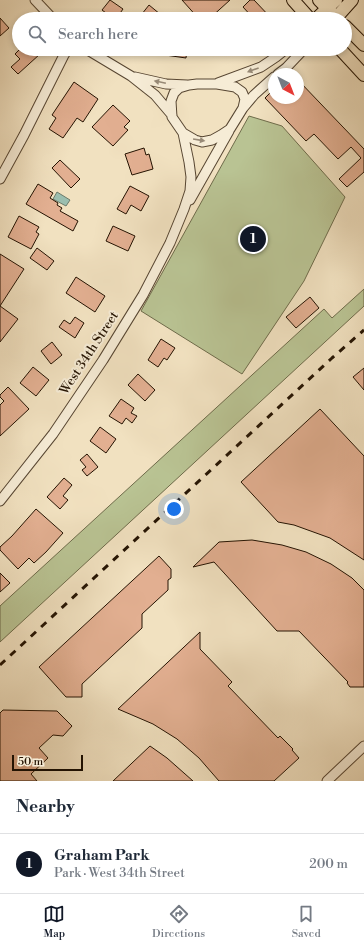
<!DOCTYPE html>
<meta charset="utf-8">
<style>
body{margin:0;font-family:"Libre Bodoni",serif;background:#f6f6f7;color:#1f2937}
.compass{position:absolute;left:268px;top:68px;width:36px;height:36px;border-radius:50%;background:#fff;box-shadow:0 2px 6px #0003;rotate:138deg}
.scale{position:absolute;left:12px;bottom:10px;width:71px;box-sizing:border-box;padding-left:4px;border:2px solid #241302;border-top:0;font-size:11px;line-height:14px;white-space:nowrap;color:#241302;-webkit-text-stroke:3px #f6ecd6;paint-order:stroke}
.you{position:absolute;left:174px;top:509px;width:14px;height:14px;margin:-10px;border:3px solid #fff;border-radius:50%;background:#1a73e8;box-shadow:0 0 0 6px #1a73e833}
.badge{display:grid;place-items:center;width:26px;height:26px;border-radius:50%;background:#111827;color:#fff;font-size:13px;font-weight:700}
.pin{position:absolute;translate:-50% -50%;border:2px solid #fff;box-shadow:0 1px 4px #0006}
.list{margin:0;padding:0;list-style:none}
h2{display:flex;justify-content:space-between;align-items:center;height:52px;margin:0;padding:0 16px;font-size:17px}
h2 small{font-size:13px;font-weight:400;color:#747a83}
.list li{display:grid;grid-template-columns:26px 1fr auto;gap:12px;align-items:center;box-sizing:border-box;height:60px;padding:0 16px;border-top:1px solid #e0e1e3}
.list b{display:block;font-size:15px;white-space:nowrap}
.list p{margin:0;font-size:13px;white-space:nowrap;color:#747a83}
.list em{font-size:13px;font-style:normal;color:#747a83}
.icon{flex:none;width:22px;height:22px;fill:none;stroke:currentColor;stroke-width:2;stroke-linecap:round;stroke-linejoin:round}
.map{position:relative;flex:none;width:364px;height:781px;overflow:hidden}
.search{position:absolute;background:#fff;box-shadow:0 2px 6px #0003;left:12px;right:12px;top:12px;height:44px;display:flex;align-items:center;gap:10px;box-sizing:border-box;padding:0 14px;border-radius:22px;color:#747a83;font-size:15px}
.sheet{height:112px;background:#fff}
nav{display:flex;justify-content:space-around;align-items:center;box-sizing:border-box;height:56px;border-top:1px solid #e0e1e3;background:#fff;font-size:11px;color:#747a83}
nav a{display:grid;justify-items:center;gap:2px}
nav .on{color:#111827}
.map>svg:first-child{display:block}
.green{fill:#b9c393;stroke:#6e6b4a}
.water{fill:#9bbeaf;stroke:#6b7a6a}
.building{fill:#e2af91;stroke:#241302}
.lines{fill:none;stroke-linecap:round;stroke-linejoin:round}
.minor-casing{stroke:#574632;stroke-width:11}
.major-casing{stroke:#241302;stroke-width:14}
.minor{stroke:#f6ecd6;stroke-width:9}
.major{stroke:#f1e1c0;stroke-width:12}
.rail{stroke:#241302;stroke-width:3;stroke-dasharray:7 7;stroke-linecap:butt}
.oneway{fill:#988a77}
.labels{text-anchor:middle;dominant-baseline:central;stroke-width:4;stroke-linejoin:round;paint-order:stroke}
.street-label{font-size:13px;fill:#241302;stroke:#f6ecd6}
</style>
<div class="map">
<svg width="364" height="781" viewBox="0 0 364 781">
<rect width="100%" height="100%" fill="#f1e1c0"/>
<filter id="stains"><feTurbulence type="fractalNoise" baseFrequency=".005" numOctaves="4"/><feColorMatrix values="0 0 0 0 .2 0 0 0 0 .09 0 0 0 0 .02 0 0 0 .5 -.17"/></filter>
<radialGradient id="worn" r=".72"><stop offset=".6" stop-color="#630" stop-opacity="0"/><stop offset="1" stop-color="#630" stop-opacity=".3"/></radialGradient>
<path class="green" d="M249 116 282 126 345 197 304 281 242 374 141 311Z
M364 289V306L0 642V606L324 309 332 318Z"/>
<path class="water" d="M57 192 70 200 66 206 53 199Z"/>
<path class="building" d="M110 0 123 9 116 19H114L102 10Z
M182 0H230L209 19H199Z
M250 0H254L272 19H254L243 7Z
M149 5 166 19H138Z
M0 18 9 28 0 36Z
M20 49H35L40 54 18 74 11 67 20 59 15 54Z
M159 49H187L186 58 158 54Z
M298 80 364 149V172L347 187 339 179 361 158 351 147 338 159 314 134 306 141 265 98 274 89V98H298Z
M74 82 98 99 83 122 77 118 63 138 49 129 56 118 52 115Z
M113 105 130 121 124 127 128 130 113 146 92 127Z
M144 148 146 155 149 154 153 169 132 175 125 154Z
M60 160 80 179 71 188 52 168Z
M38 184 53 193 50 198 58 203 57 205 62 208 60 211 78 221 73 231 26 204Z
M130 186 149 196 141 211 131 205 126 214 117 209Z
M19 216 39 227 36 232 39 234 31 249 8 237Z
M113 226 135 236 128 251 106 241Z
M37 248 54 261 47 270 30 258Z
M0 254 24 269 0 306 18 319 0 342Z
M76 277 105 296 95 312 66 293Z
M310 297 319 308 296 328 286 317Z
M75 317 84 323 75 338 59 327 64 320 70 324Z
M161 339 175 348 167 360 164 358 158 367 148 360Z
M52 342 62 355 51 364 41 351Z
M33 367 49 380 36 396 20 383Z
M364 368V390L353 377Z
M138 374 155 390 145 401 128 385Z
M8 387 29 409 0 436V405L4 401 0 397V395Z
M121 399 134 408 131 413 137 416 132 423 126 418 122 424 109 416Z
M320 409 364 456V560L330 538 294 525 278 522 241 482Z
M100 427 116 439 106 453 90 441Z
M87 454 98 467 87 476 82 470 86 467 80 460Z
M64 478 72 485 63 496 68 500 60 509 47 497Z
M36 509 63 533 46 552 34 563 29 558 18 569 0 550V547L12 536Z
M252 540 282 545 306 552 331 564 352 578 364 590V687H350L347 683 348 682 299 631H277L214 562 193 567 219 542Z
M159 556 171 569V578L168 580V590L142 614V628L82 684V697H66L39 667Z
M0 573 10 583 0 592Z
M200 632V649L232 682 228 686 278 738 280 736 293 749 292 750 299 758 274 781H219L199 758 177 739 153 724 118 709Z
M3 710 57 711 72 726 63 736 53 735 39 748 48 758 31 774 37 781H0V713Z
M150 746 167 758 193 781H113Z"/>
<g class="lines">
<g class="minor-casing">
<path id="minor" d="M35 0 53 19
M86 49 131 76 155 95 172 115
M278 74 286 68 304 49
M135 77 166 84 187 85
M218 83 261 67 276 57 286 49
M243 108 245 99 242 92 235 87 217 84H197L189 85 179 88 174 93 171 101 172 117 183 133 195 140 202 142 212 140 221 135 230 129 243 108 254 95 274 77
M0 179 24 135 64 55 68 49
M190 200 229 131
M0 501 53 434 103 360 143 295 170 243 184 209 190 191 191 177 189 162 183 133
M327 781 364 746"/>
</g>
<g class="major-casing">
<path id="major" d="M293 0 310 19
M319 0 338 19
M316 19 336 0
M335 19 352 0
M345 26 364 45
M340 49 364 75"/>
</g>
<use href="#minor" class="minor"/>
<use href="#major" class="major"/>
<path class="rail" d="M0 665 332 358 364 330"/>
</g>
<defs><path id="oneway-solid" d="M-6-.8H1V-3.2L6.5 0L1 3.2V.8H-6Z"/></defs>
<g class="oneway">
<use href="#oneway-solid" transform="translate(253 70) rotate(160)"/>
<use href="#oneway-solid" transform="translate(160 82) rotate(-168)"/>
<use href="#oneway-solid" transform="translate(199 140) rotate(9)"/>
</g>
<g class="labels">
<g class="street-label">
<text transform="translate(89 353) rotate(-57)">West 34th Street</text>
</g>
</g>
<rect width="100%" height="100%" filter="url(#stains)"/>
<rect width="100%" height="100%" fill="url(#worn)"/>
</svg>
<svg class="compass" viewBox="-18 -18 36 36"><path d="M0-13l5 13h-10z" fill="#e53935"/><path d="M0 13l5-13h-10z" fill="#747a83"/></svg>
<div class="scale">50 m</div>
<div class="you"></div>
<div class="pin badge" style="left:253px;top:239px">1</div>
<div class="search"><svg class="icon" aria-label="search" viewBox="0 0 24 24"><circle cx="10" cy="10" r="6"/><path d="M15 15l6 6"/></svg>Search here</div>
</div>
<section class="sheet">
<h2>Nearby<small></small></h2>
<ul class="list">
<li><span class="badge">1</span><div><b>Graham Park</b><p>Park · West 34th Street</p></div><em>200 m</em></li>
</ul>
</section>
<nav>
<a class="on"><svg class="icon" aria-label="map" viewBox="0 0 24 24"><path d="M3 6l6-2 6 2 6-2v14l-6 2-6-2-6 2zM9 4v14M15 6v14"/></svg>Map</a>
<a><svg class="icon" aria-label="directions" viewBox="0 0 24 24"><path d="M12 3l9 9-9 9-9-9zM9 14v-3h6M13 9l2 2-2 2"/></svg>Directions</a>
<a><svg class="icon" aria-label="saved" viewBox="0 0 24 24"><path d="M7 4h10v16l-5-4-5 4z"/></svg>Saved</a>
</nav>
